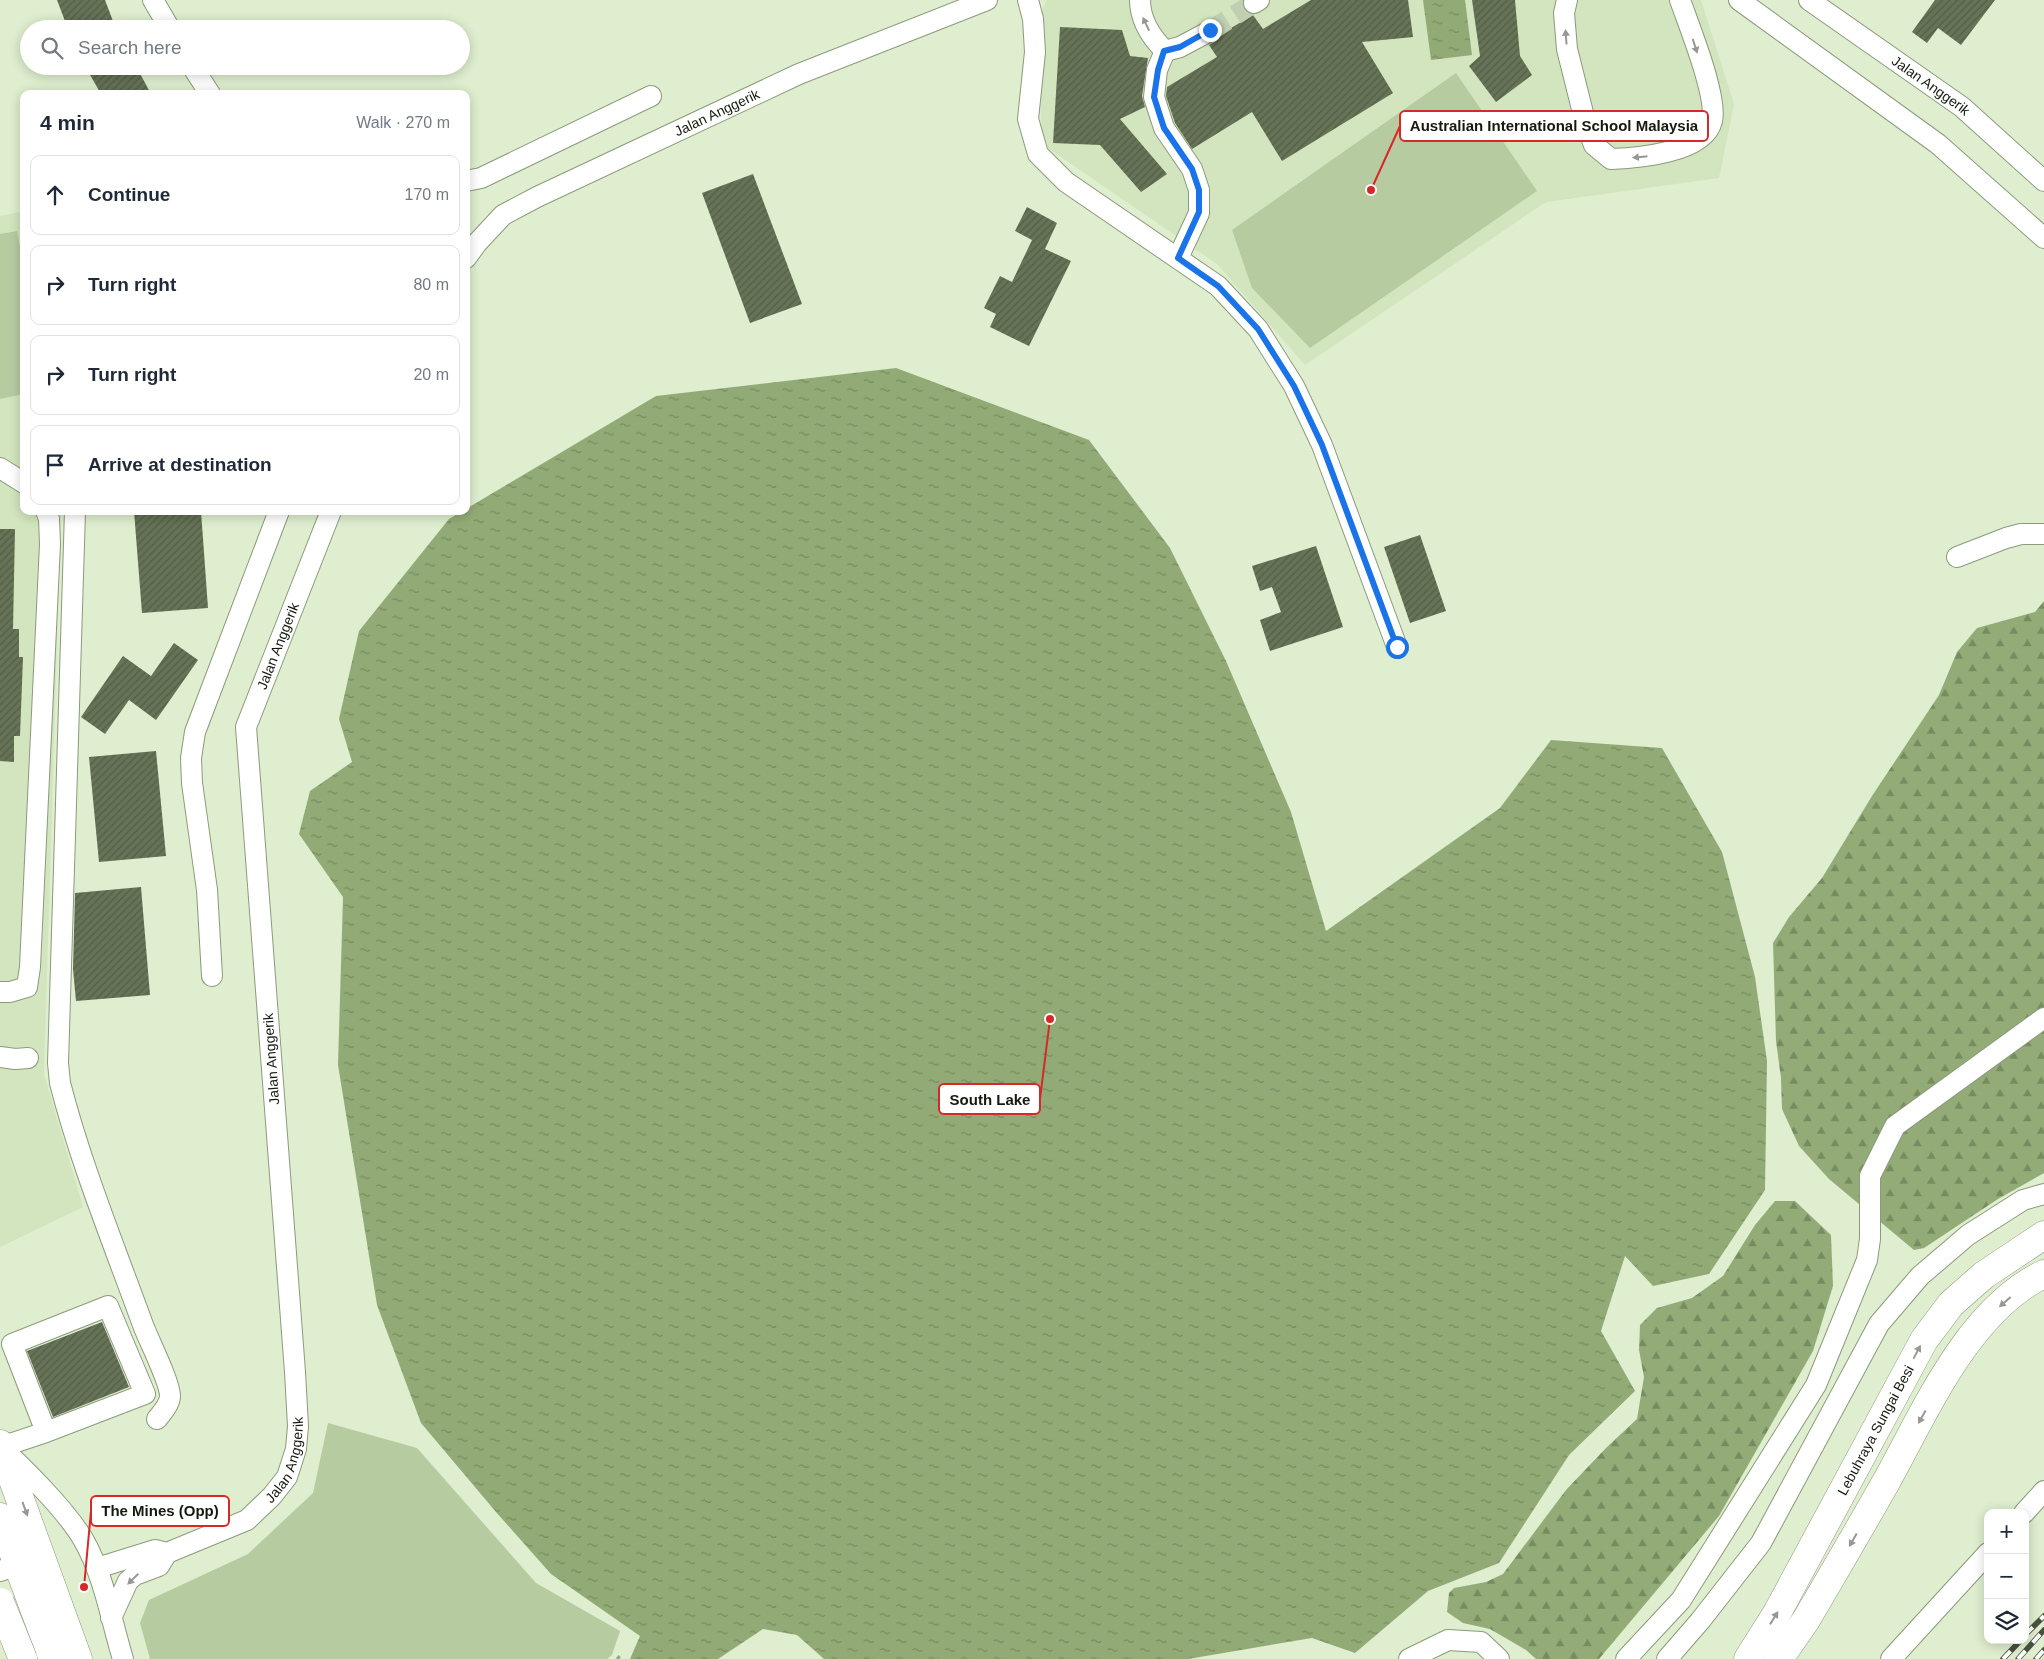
<!DOCTYPE html>
<meta charset="utf-8">
<style>
body{margin:0;font-family:Helvetica,sans-serif;background:#f6f6f7;color:#1f2937}
.controls{position:absolute;right:15px;bottom:15px;display:grid;overflow:hidden;border-radius:10px;box-shadow:0 2px 12px #0003}
.controls button{width:45px;height:45px;display:grid;place-items:center;padding:0;border:0;border-bottom:1px solid #e0e1e3;background:#fff;color:#1f2937;font:25px sans-serif}
.stop{position:absolute;width:15px;height:15px;margin:-11px;border:4px solid #1a73e8;border-radius:50%;background:#fff}
.stop.end{background:#1a73e8;border-color:#fff;box-shadow:0 1px 5px #0008}
.list{margin:0;padding:0;list-style:none}
h2{display:flex;justify-content:space-between;align-items:center;height:65px;margin:0;padding:0 20px;font-size:21px}
h2 small{font-size:16px;font-weight:400;color:#747a83}
.list li{display:grid;grid-template-columns:32px 1fr auto;gap:15px;align-items:center;box-sizing:border-box;height:80px;margin:0 10px 10px;padding:0 10px;border:1px solid #e0e1e3;border-radius:10px}
.list b{display:block;font-size:19px;white-space:nowrap}
.list em{font-size:16px;font-style:normal;color:#747a83}
.icon{flex:none;width:28px;height:28px;fill:none;stroke:currentColor;stroke-width:2;stroke-linecap:round;stroke-linejoin:round}
.map{position:relative;flex:none;width:2044px;height:1659px;overflow:hidden}
.search{position:absolute;background:#fff;box-shadow:0 2px 12px #0003;left:20px;top:20px;width:450px;height:55px;display:flex;align-items:center;gap:12px;box-sizing:border-box;padding:0 18px;border-radius:28px;color:#747a83;font-size:19px}
.panel{position:absolute;background:#fff;box-shadow:0 2px 12px #0003;left:20px;top:90px;width:450px;height:425px;border-radius:10px}
.map>svg:first-child{display:block}
.built{fill:#d2e5be}
.green{fill:#b7cba1}
.forest{fill:url(#forest-firs)}
.water{fill:url(#water-ripples)}
.building{fill:url(#building-hatch)}
.lines{fill:none;stroke-linecap:round;stroke-linejoin:round}
.minor-tunnel{stroke:#c0ceb1;stroke-width:20;stroke-dasharray:20 10;stroke-linecap:butt}
.minor-casing{stroke:#8b9a7c;stroke-width:22}
.highway-casing{stroke:#8b9a7c;stroke-width:29}
.path{stroke:#97a38b;stroke-width:3;stroke-dasharray:4 4;stroke-linecap:butt}
.minor{stroke:#fff;stroke-width:20}
.highway{stroke:#fff;stroke-width:28}
.rail-casing{stroke:#48503f;stroke-width:5.5}
.rail{stroke:#fff;stroke-width:4;stroke-dasharray:11;stroke-linecap:butt}
.highway-bridge-casing{stroke:#8b9a7c;stroke-width:29;stroke-linecap:butt}
.highway-bridge{stroke:#fff;stroke-width:28}
.oneway{fill:#969893}
.route{stroke:#1a73e8;stroke-width:6}
.labels{text-anchor:middle;dominant-baseline:central;stroke-width:4;stroke-linejoin:round;paint-order:stroke}
.street-label{font-size:14px;fill:#151a0f;stroke:#fff}
.leader{fill:none;stroke:#d62828;stroke-width:2}
.callout-dot{fill:#d62828;stroke:#fff;stroke-width:2}
.callout{fill:#fff;stroke:#d62828;stroke-width:2}
.callout-label{font-size:15px;text-anchor:middle;font-weight:bold;fill:#151a0f}
</style>
<div class="map">
<svg width="2044" height="1659" viewBox="0 0 2044 1659">
<defs>
<pattern id="forest-firs" width="22" height="20" patternUnits="userSpaceOnUse" patternTransform="scale(1.25)"><rect width="22" height="20" fill="#93ac77"/><path d="M5 1l3.5 6h-7zM16 11l3.5 6h-7z" fill="#778b60"/></pattern>
<pattern id="water-ripples" width="26" height="14" patternUnits="userSpaceOnUse" patternTransform="scale(1.25)"><rect width="26" height="14" fill="#92ab76"/><path d="M2 4q2-2 4 0t4 0M15 11q2-2 4 0t4 0" fill="none" stroke="#768a5f"/></pattern>
<pattern id="building-hatch" width="6" height="6" patternUnits="userSpaceOnUse" patternTransform="scale(1.25)"><rect width="6" height="6" fill="#667357"/><path d="M-1 1l2-2M0 6l6-6M5 7l2-2" fill="none" stroke="#535e46"/></pattern>
</defs>
<rect width="100%" height="100%" fill="#deeece"/>
<path class="built" d="M1047 0H1701L1734 104 1719 178 1546 202 1305 365 1217 264 1042 144 1038 20Z
M24 211V511H61L44 1074 83 1207 0 1247V216Z"/>
<path class="green" d="M1456 73 1537 191 1310 348 1252 288 1232 230Z
M17 231 24 267V394L0 399V234Z
M328 1423 417 1448 536 1583 620 1631 612 1655 607 1659H150L140 1623 149 1600 248 1554 313 1493Z"/>
<path class="forest" d="M2044 601V1173L1998 1199 1924 1248 1914 1250 1829 1179 1799 1146 1782 1109 1781 1078 1776 1041 1773 943 1789 917 1822 878 1872 796 1939 695 1957 652 1977 628 2035 612Z
M1775 1201H1795L1831 1235 1833 1286 1813 1351 1719 1516 1599 1659H1536L1526 1650 1490 1629 1463 1623 1447 1612 1449 1593 1454 1588 1486 1582 1503 1574 1566 1490 1606 1448 1637 1419 1644 1377 1639 1350 1640 1325 1657 1308 1692 1298 1723 1276 1755 1225Z"/>
<path class="water" d="M1423 0H1465L1472 55 1431 60Z
M896 368 1089 440 1170 548 1226 661 1291 812 1326 931 1500 808 1551 740 1662 748 1722 852 1755 977 1767 1061 1765 1190 1709 1274 1653 1286 1625 1256 1601 1331 1635 1391 1569 1455 1499 1563 1428 1591 1355 1653 1312 1638 1188 1659H824L797 1635 763 1629 718 1659H630L640 1636 551 1574 496 1512 421 1423 377 1305 338 1065 343 897 299 834 310 791 352 762 339 719 359 631 449 519 462 511H466V509L656 396Z"/>
<path class="building" d="M57 0H105L116 29H68Z
M1311 0H1408L1413 37 1362 42 1393 93 1282 161 1252 112 1192 149 1175 123 1166 96 1167 87 1217 57 1209 45 1216 41 1221 34 1253 15 1263 29Z
M1472 0H1515L1520 56 1532 75 1496 102 1469 66 1480 56Z
M1935 0H1995L1961 45 1938 28 1927 43 1912 32Z
M1060 27 1122 30 1130 56 1148 58 1142 96 1145 107 1120 119 1167 174 1141 192 1100 145 1053 143Z
M85 66H136L151 94H101Z
M753 174 802 304 750 323 702 193Z
M1027 207 1057 223 1045 249 1071 261 1029 346 990 327 996 314 984 308 1000 276 1012 282 1032 240 1015 231Z
M134 511H201L208 608 142 613Z
M0 529H15L13 629H19V657H23L20 736H14V762L0 761Z
M1420 535 1446 611 1410 623 1384 547Z
M1316 546 1343 627 1270 651 1260 620 1281 612 1272 587 1260 591 1252 566Z
M174 643 198 660 156 720 129 700 105 734 81 717 123 656 151 676Z
M156 751 166 856 99 862 89 757Z
M141 887 150 995 76 1001 73 969 75 893Z
M102 1322 129 1387 53 1417 27 1351Z"/>
<g class="lines">
<path class="minor-tunnel" d="M1210 31 1254 3"/>
<g class="minor-casing">
<g id="minor">
<path d="M153 0 170 29"/>
<path d="M1028 0 1033 19 1035 52 1028 119 1038 154 1066 182 1218 286 1258 329 1294 386 1322 445 1397 647"/>
<path d="M1140 0C1140 20 1151 37 1165 51L1180 47 1210 31"/>
<path d="M1567 0 1564 13 1567 49 1585 121 1594 145 1611 159C1637 158 1704 153 1712 121 1718 97 1689 26 1680 0"/>
<path d="M1739 0 1938 144 2044 238"/>
<path id="s1" d="M1809 0 1962 107 2044 181"/>
<path d="M1254 3 1259 0"/>
<path d="M1165 51 1157 70 1154 97 1164 128 1192 169 1199 190V213L1178 258"/>
<path d="M192 66 210 94"/>
<path d="M466 181 481 178 651 96"/>
<path id="s2" d="M466 258 477 243 503 215 537 197 799 74 987 0"/>
<path d="M0 468 24 483"/>
<path d="M75 511 58 1063 60 1083C81 1165 114 1245 143 1325 149 1341 170 1382 170 1396 170 1404 162 1413 157 1419"/>
<path d="M1957 557 2006 538 2021 534H2044"/>
<path d="M212 976 207 890 192 783 191 758 195 732 279 511"/>
<path d="M0 992H10L27 987 30 967 50 544 49 519 46 511"/>
<path d="M0 1057 15 1059 28 1058"/>
<path d="M46 1432 12 1344 108 1306 145 1394 46 1432 1 1447C27 1472 65 1509 83 1539 104 1575 111 1620 123 1659"/>
<path d="M2024 1513 2044 1491"/>
<path id="s3" d="M97 1568 155 1550 167 1553 247 1520 272 1496 287 1477 296 1449 298 1426 295 1372 246 727 331 511"/>
<path d="M0 1571 18 1565"/>
<path d="M111 1618 128 1581 135 1575 159 1566 167 1553"/>
<path d="M1409 1659 1448 1640 1481 1642 1499 1659"/>
<path d="M1626 1659 1681 1600 1816 1385 1867 1260 1870 1239V1176L1895 1126 2044 1018"/>
<path d="M1667 1659 1700 1621 1761 1543 1879 1324 1920 1276 1968 1235 2023 1200 2044 1194"/>
<path d="M1891 1659 1988 1553"/>
</g>
</g>
<g class="highway-casing">
<g id="highway">
<path d="M0 1444 78 1659"/>
<path d="M0 1517 53 1659"/>
<path id="s4" d="M1748 1659 1777 1613 1924 1340 1951 1304 1984 1275 2044 1235"/>
<path d="M1779 1659 1806 1620C1833 1574 1860 1528 1886 1482 1925 1412 1968 1310 2044 1274"/>
</g>
</g>
<path class="path" d="M617 1659 622 1654"/>
<use href="#minor" class="minor"/>
<use href="#highway" class="highway"/>
<g class="rail-casing">
<path id="rail" d="M2025 1635 2044 1616
M2003 1659 2021 1640
M2018 1659 2044 1630
M2036 1659 2044 1650"/>
</g>
<use href="#rail" class="rail"/>
<g class="highway-bridge-casing">
<path id="highway-bridge" d="M0 1602 23 1659"/>
</g>
<use href="#highway-bridge" class="highway-bridge"/>
</g>
<defs><path id="oneway-solid" d="M-6-.8H1V-3.2L6.5 0L1 3.2V.8H-6Z" transform="scale(1.25)"/></defs>
<g class="oneway">
<use href="#oneway-solid" transform="translate(1146 24) rotate(-115)"/>
<use href="#oneway-solid" transform="translate(1566 37) rotate(-94)"/>
<use href="#oneway-solid" transform="translate(1695 46) rotate(72)"/>
<use href="#oneway-solid" transform="translate(1640 157) rotate(174)"/>
<use href="#oneway-solid" transform="translate(2005 1302) rotate(139)"/>
<use href="#oneway-solid" transform="translate(1917 1352) rotate(-62)"/>
<use href="#oneway-solid" transform="translate(1922 1417) rotate(119)"/>
<use href="#oneway-solid" transform="translate(25 1509) rotate(70)"/>
<use href="#oneway-solid" transform="translate(1853 1540) rotate(120)"/>
<use href="#oneway-solid" transform="translate(133 1579) rotate(136)"/>
<use href="#oneway-solid" transform="translate(1774 1618) rotate(-58)"/>
</g>
<g class="lines">
<path class="route" d="M1210 30 1180 47 1164 51 1158 70 1154 97 1164 128 1192 169 1199 190V212L1178 258 1218 286 1258 329 1294 386 1322 445 1397 647"/>
</g>
<g class="labels">
<g class="street-label">
<text stroke="none"><textPath href="#s1" startOffset="149">Jalan Anggerik</textPath></text>
<text stroke="none"><textPath href="#s2" startOffset="294">Jalan Anggerik</textPath></text>
<text stroke="none"><textPath href="#s3" startOffset="1059">Jalan Anggerik</textPath></text>
<text transform="translate(271 1059) rotate(-94)">Jalan Anggerik</text>
<text stroke="none"><textPath href="#s4" startOffset="262">Lebuhraya Sungai Besi</textPath></text>
<text stroke="none"><textPath href="#s3" startOffset="234">Jalan Anggerik</textPath></text>
</g>
</g>
<path class="leader" d="M1371 190L1400 126M1050 1019L1040 1099M84 1587L91 1511"/>
<g class="callout-dot">
<circle cx="1371" cy="190" r="5"/>
<circle cx="1050" cy="1019" r="5"/>
<circle cx="84" cy="1587" r="5"/>
</g>
<g class="callout">
<rect x="1400" y="111" width="308" height="30" rx="5"/>
<rect x="939" y="1084" width="101" height="30" rx="5"/>
<rect x="91" y="1496" width="138" height="30" rx="5"/>
</g>
<g class="callout-label">
<text x="1554" y="131">Australian International School Malaysia</text>
<text x="990" y="1105">South Lake</text>
<text x="160" y="1516">The Mines (Opp)</text>
</g>
</svg>
<div class="controls">
<button>+</button>
<button>−</button>
<button><svg class="icon" aria-label="layers" viewBox="0 0 24 24"><path d="M12 4l9 5-9 5-9-5zM3 14l9 5 9-5"/></svg></button>
</div>
<div class="stop" style="left:1397px;top:647px"></div>
<div class="stop end" style="left:1210px;top:30px"></div>
<div class="search"><svg class="icon" aria-label="search" viewBox="0 0 24 24"><circle cx="10" cy="10" r="6"/><path d="M15 15l6 6"/></svg>Search here</div>
<section class="panel">
<h2>4 min<small>Walk · 270 m</small></h2>
<ul class="list">
<li><svg class="icon" aria-label="ahead" viewBox="0 0 24 24"><path d="M12 20V5M6 11l6-6 6 6"/></svg><div><b>Continue</b></div><em>170 m</em></li>
<li><svg class="icon" aria-label="right" viewBox="0 0 24 24"><path d="M7 20v-9h11M14 6l5 5-5 5"/></svg><div><b>Turn right</b></div><em>80 m</em></li>
<li><svg class="icon" aria-label="right" viewBox="0 0 24 24"><path d="M7 20v-9h11M14 6l5 5-5 5"/></svg><div><b>Turn right</b></div><em>20 m</em></li>
<li><svg class="icon" aria-label="arrive" viewBox="0 0 24 24"><path d="M6 21V4h12l-3 4 3 4H6"/></svg><div><b>Arrive at destination</b></div></li>
</ul>
</section>
</div>
